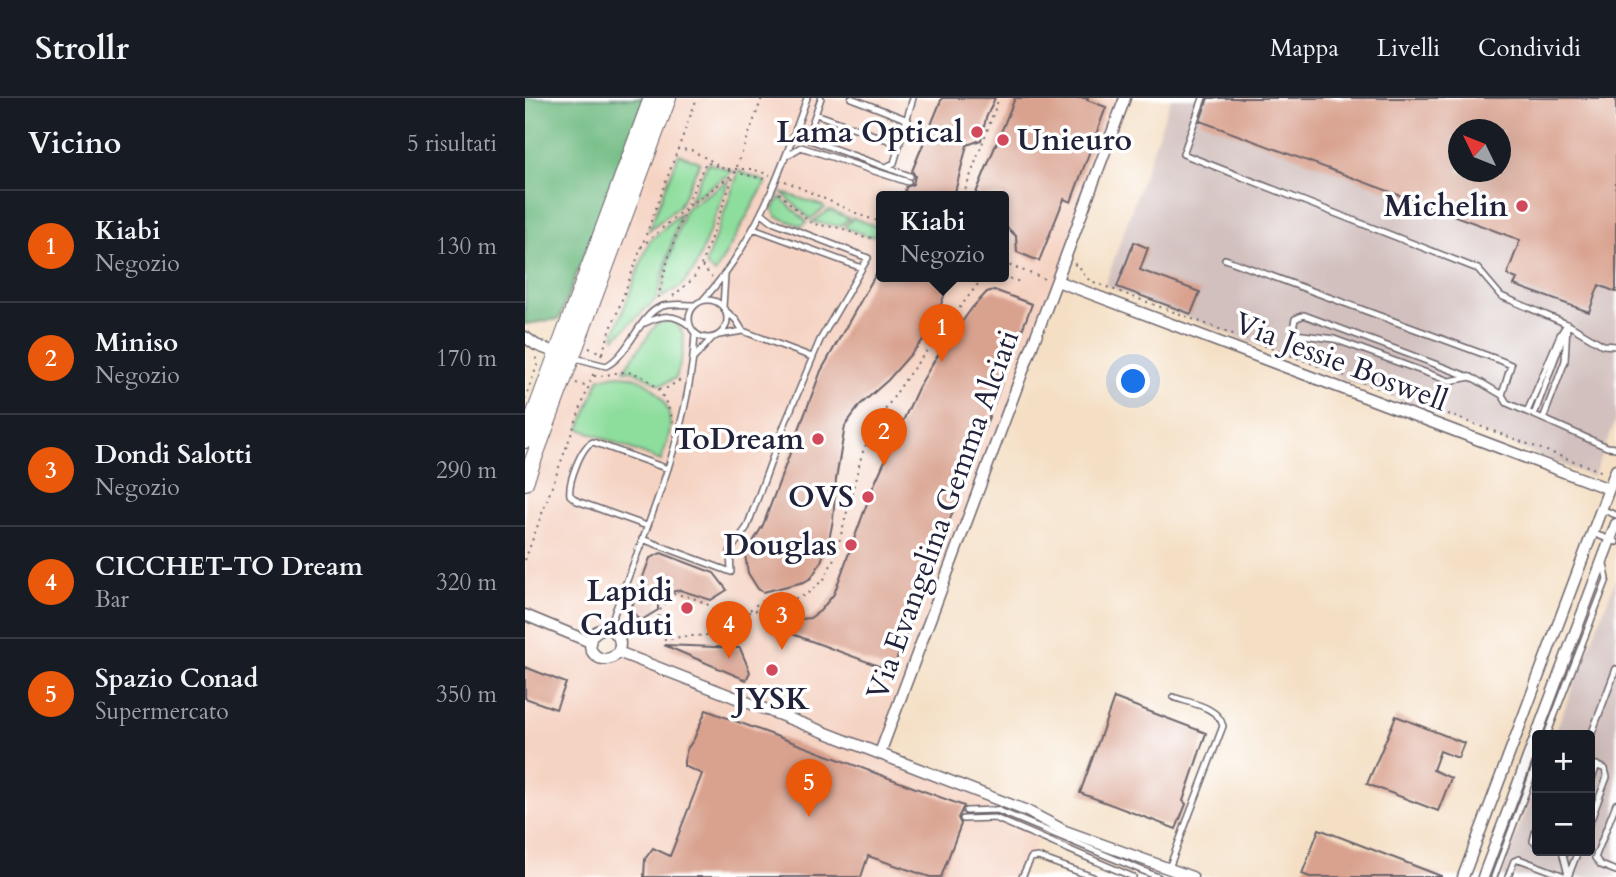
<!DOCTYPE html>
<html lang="it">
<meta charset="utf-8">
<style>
body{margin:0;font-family:Cardo,serif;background:#242831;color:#f1f3f6}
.controls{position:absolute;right:21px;bottom:21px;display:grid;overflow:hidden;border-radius:7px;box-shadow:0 7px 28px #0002}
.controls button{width:63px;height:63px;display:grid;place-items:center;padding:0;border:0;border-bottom:2px solid #363941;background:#171b24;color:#f1f3f6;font:35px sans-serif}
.compass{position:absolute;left:923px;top:21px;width:63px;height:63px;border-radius:50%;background:#171b24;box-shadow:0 7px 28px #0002;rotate:313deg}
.you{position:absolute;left:609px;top:284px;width:24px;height:24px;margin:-18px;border:5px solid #fff;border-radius:50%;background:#1a73e8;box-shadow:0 0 0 10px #1a73e833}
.badge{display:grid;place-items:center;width:46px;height:46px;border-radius:50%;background:#ea580c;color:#fff;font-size:23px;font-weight:700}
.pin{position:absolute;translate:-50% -58px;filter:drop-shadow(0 2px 4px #0008)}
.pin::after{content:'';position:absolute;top:37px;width:24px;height:21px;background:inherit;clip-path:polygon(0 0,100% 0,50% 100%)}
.popup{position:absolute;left:351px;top:93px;width:133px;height:91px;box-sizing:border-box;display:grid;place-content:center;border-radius:7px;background:#171b24;filter:drop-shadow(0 2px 5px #0005);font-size:23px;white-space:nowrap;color:#9ea1a6}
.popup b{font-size:26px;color:#f1f3f6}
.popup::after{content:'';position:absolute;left:50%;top:100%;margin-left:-14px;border:14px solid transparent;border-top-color:#171b24}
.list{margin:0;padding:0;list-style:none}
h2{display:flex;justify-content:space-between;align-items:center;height:91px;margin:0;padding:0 28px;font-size:30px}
h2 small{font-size:23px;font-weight:400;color:#9ea1a6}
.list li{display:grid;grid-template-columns:46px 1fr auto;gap:21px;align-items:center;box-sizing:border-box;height:112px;padding:0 28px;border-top:2px solid #363941}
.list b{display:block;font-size:26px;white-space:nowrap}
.list p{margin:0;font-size:23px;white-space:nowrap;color:#9ea1a6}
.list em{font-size:23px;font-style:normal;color:#9ea1a6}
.map{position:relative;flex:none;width:1091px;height:779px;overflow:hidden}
header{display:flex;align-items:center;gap:42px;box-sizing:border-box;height:98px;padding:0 35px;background:#171b24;border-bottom:2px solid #363941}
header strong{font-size:33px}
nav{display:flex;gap:38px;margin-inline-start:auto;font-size:24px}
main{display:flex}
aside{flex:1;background:#171b24}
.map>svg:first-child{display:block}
.built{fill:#f5d3c2;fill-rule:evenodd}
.industrial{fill:#d1c0bd;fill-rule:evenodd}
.green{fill:#8ddd9c;stroke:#58806c;stroke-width:2}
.forest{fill:#72bc84;stroke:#4a6f60;stroke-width:2}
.building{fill:#d9a28f;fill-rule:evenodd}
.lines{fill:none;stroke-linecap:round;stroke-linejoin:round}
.lane-casing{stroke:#6c646b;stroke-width:8}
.street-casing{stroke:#6c646b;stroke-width:13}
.secondary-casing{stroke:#6c646b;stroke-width:18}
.path{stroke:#6c646b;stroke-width:2;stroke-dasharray:2 5;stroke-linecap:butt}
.lane{stroke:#fff;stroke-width:5}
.street{stroke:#fff;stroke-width:10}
.secondary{stroke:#fff;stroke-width:16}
.poi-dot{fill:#d1495b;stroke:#fff;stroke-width:2.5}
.labels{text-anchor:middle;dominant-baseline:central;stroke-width:7;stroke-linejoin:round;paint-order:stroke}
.poi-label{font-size:30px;font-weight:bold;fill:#22223b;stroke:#fff;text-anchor:end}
.street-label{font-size:30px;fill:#22223b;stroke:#fff}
</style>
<header>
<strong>Strollr</strong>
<nav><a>Mappa</a><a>Livelli</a><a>Condividi</a></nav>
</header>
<main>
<aside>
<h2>Vicino<small>5 risultati</small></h2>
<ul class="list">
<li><span class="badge">1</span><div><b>Kiabi</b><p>Negozio</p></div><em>130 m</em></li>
<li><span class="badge">2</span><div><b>Miniso</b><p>Negozio</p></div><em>170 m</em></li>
<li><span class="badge">3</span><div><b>Dondi Salotti</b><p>Negozio</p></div><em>290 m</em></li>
<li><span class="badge">4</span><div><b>CICCHET-TO Dream</b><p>Bar</p></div><em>320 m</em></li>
<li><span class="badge">5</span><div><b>Spazio Conad</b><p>Supermercato</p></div><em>350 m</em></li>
</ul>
</aside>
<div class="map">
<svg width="1091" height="779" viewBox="0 0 1091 779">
<rect width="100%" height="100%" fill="#fff"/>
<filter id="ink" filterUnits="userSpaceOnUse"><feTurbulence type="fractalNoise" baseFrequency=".0143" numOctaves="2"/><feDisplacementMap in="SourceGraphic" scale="14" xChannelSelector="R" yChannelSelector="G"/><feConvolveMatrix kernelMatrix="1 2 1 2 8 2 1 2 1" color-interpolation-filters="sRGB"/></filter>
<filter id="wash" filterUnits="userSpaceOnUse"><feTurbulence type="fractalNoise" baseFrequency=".00686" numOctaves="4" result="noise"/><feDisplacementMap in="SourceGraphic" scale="28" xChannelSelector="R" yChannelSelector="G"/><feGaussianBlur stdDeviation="1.57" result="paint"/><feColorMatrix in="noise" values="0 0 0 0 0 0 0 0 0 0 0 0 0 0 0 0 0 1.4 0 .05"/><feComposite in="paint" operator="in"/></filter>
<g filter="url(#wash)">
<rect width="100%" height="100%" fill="#f4dfc4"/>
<path class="built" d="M143 0H602L356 655 520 722 497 779H0V384ZM356 98H478V178H356ZM83 532 91 537 94 549 86 560 77 561 67 555 65 542 74 533Z"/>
<path class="industrial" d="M646 0H1091V321L1068 379 580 187ZM934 32H976V74H934Z
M1091 481V779H976L1012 682V753H1065V637H1029Z"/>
<path class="green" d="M154 56 175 64 154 108 124 132Z
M183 65 208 73 164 103Z
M214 73 241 84 190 175 182 169 181 164Z
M204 82 170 171 156 188 136 200 142 169 160 111Z
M256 94 298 108 300 110 285 121Z
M255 99 282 124 277 128 252 119 248 112Z
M305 112 324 120 316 128 287 124Z
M155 115 131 201 90 240 89 237 124 144Z
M328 120 356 130V137L343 138 321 130 320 128Z
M144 222C169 232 156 261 151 280L136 287 109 273 99 272 128 231 133 225Z
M93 277C122 277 147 301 145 331 144 342 139 352 136 363L55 331 75 280Z"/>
<path class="forest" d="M0 0H120L34 221 0 226Z"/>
<g id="blocks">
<path class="building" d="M417 0H470L461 20 456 42 442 47 429 98H379L381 89 388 86 390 78 387 73Z
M490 0H563L562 2 581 9 546 104 539 101 514 163 492 154 491 138 478 126V98H455L451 95Z
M683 0H1091V194L1074 187 1064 214 989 187 992 181 982 177 995 142 675 23ZM934 32H976V74H934Z
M609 144 623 150 615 172 675 194 666 216 592 189Z
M356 167V178H426L412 218 400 240 363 282 335 307 320 328 311 381 308 422 304 442 295 466 286 480 279 484 238 494 233 491 223 475 220 457 238 427 296 273Z
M469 192 507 206 367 573 251 530V524L285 520 295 513 309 496 348 389 393 290 409 263 447 210 462 194Z
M136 455 189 475 202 492 186 502 155 492 142 495 133 505V512L115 523 106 511 125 460Z
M139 547 215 550 225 574 221 582Z
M0 569 41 585 31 611 0 600Z
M589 600 681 635 658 703 661 706 651 731 555 695Z
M181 612 439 708 433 720 436 726 416 779H405L343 758 336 779H119L120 761 128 750 145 758 177 676 159 668V663L162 651 169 641Z
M871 618 939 645 933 660 915 653 908 672 926 680 913 713 842 686Z
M794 731 916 778V779H785L777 776Z"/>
</g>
</g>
<g filter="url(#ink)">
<use href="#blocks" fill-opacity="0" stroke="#6c646b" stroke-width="2"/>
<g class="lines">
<g class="lane-casing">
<path id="lane" d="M326 0 383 22
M678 0 658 56 953 171 976 198 1042 226 1078 247 1091 248
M291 16 374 46
M271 30 285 42 385 78
M282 40 296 0
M261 58 276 49 383 84
M361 69 369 65 388 0
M237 115 247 123 343 160 337 170
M700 161 977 263 986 267 977 297 982 305 1082 349 1091 350
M164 221a19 19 0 1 1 38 0a19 19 0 1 1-38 0Z
M178 202C230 146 257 71 282 0
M198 209 200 177
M200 212 211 222 218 233
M120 225C137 217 149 215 165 228
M194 237 218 233 287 259
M50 260 81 268C104 257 114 218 135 209 145 205 159 207 170 207
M168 261 187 240
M946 279 924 283 809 241 770 236 768 231 770 221 779 217 950 281 977 297
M1002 314 1035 237 1042 226
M1009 317 1039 236
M1018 321 1040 263 1042 226
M1076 411 1091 417
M122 428 52 403 45 397C43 385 56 348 68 344L143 371
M1067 435 1091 444
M117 441 206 474 205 453 222 429 259 328 295 242 337 170 228 130
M83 532C119 435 164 339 170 236
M1022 637 1082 481 1079 466
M1065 640 1091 571
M1065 665 1080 671 1082 679 1065 724
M1065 686 1072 667
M1091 706 1070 760 1076 767 1091 773
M441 713 472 712 633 779
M438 721 470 720 608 779
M1012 727 1008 743 1012 745
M1040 753 1038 757 1043 777
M644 770 698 628C693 608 664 605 648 599
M497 779 506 760 513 759 568 779
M969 779 1012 664
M983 779 989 763 994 761 1042 779
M1043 779 1053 753"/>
</g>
<g class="street-casing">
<path id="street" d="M532 183 1084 391
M0 239 11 247 37 257
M0 517 65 544
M65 546a15 15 0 1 1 30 0a15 15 0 1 1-30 0Z
M93 554 502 713 540 733 667 779
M355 655 600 0
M938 779 1091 372
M958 779 1091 426"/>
</g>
<g class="secondary-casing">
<path id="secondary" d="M0 342 127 0
M0 384 143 0"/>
</g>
<path class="path" d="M152 51 166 52 192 66
M203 71H227L245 77
M260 83 340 119 356 124
M254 95 287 126 316 130 340 140 356 139
M438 98 474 0
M116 149 159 111 207 77
M478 165 520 181
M549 166 554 168 561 180 571 185 1078 374
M177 168 187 179
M478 178 495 184
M148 198 168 181 176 167 237 0
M133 200C144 152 160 108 181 64L205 73 239 81
M64 250 77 255 75 259
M77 255 172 0
M69 278C81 279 91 273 102 274 129 277 142 301 148 324
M51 285 63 289
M134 291 142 290 157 281
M0 301 13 265 10 258
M0 462 69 274
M225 512C234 503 245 499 258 503
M130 531 135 540C147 543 152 538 163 538 173 538 181 538 192 535L198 523
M94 541 130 530 136 510 149 496C166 498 190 506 199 522L281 497 300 480 311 456 337 356 348 330 384 276 459 178"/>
<use href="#lane" class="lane"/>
<use href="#street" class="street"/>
<use href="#secondary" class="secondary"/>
</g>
</g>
<g class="poi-dot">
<circle cx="452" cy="34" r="7"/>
<circle cx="478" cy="42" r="7"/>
<circle cx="997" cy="108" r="7"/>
<circle cx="293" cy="341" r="7"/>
<circle cx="343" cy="399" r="7"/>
<circle cx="326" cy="447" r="7"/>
<circle cx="162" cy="510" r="7"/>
<circle cx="247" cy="572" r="7"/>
</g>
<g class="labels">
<g class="poi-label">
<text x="438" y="34">Lama Optical</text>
<text x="492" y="42" text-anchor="start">Unieuro</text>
<text x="983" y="108">Michelin</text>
<text x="279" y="341">ToDream</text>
<text x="329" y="399">OVS</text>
<text x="312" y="447">Douglas</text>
<text x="148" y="493">Lapidi<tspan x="148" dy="34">Caduti</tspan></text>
<text x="247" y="601" text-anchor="middle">JYSK</text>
</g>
<g class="street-label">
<text transform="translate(816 264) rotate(21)">Via Jessie Boswell</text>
<text transform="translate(418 417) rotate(-70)">Via Evangelina Gemma Alciati</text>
</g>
</g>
</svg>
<div class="controls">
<button>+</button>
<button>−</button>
</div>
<svg class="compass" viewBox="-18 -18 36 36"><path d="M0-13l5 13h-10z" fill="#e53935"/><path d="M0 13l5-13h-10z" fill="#9ea1a6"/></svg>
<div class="you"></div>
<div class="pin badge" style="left:417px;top:264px">1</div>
<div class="popup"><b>Kiabi</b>Negozio</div>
<div class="pin badge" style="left:359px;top:368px">2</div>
<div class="pin badge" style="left:257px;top:552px">3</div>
<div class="pin badge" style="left:204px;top:561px">4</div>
<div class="pin badge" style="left:284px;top:719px">5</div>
</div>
</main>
